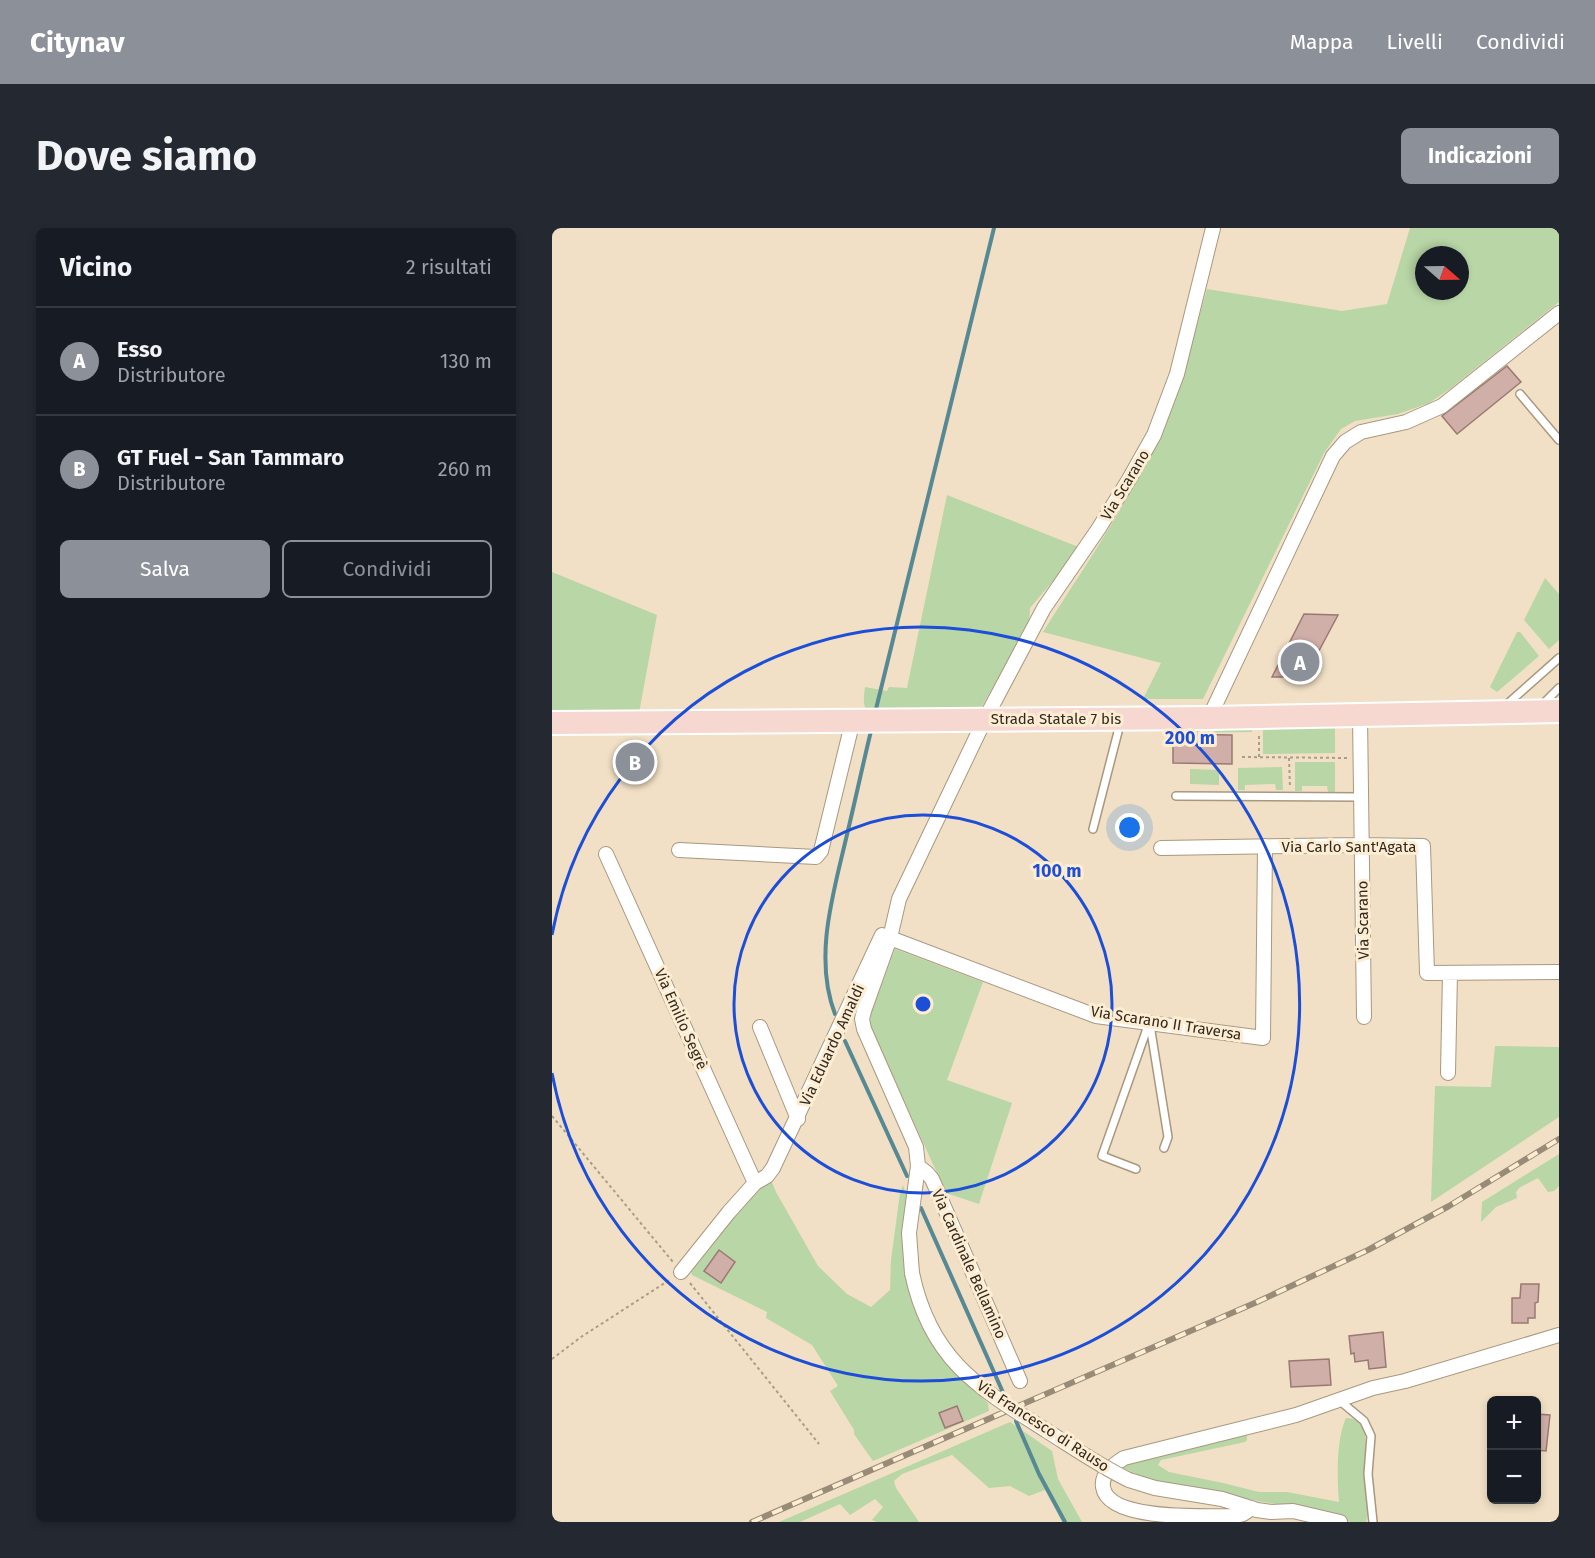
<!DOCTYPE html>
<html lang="it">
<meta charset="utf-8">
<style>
body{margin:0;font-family:"Fira Sans",sans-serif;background:#242831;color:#f1f3f6}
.controls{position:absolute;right:18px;bottom:18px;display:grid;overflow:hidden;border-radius:9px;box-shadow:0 3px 9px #0003}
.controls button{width:54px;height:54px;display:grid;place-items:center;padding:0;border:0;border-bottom:2px solid #363941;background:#171b24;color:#f1f3f6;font:30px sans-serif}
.compass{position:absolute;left:863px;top:18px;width:54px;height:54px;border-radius:50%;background:#171b24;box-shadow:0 3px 9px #0003;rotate:110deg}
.you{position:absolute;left:578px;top:600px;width:21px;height:21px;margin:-15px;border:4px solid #fff;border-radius:50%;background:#1a73e8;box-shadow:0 0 0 9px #1a73e833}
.badge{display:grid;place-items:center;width:39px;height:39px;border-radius:50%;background:#8c9099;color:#fff;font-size:20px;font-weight:700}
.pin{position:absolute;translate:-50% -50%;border:3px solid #fff;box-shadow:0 2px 6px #0006}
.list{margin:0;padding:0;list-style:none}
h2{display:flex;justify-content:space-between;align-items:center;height:78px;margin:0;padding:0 24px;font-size:26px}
h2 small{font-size:20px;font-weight:400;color:#9ea1a6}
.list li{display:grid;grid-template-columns:39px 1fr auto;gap:18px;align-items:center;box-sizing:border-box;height:108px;padding:0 24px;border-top:2px solid #363941}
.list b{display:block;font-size:22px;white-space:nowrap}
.list p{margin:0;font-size:20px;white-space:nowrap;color:#9ea1a6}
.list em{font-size:20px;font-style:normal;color:#9ea1a6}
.actions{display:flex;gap:12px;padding:18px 24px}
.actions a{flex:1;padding:14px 0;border:2px solid #8c9099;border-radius:9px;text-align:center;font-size:21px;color:#8c9099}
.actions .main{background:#8c9099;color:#fff}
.map{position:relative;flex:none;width:1007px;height:1294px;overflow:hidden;border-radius:9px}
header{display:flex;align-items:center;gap:36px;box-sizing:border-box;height:84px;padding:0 30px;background:#8c9099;color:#fff}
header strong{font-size:28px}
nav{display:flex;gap:33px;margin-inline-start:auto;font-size:21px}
.intro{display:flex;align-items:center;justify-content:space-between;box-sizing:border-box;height:144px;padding:0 36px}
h1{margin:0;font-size:42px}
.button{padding:15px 27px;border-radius:9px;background:#8c9099;color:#fff;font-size:21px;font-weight:700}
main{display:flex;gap:36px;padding:0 36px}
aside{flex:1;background:#171b24;border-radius:9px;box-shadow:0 3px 9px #0003}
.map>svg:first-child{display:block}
.green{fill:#b8d6a6;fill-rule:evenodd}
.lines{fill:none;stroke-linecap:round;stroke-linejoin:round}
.stream{stroke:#568994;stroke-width:4}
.building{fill:#d0afa8;stroke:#997a73;stroke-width:1.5}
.service-casing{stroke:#a8987f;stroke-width:10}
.minor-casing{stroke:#a8987f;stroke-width:16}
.primary-casing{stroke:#fff;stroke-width:26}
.path{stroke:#aa9d88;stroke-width:2;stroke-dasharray:3 3;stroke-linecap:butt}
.service{stroke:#fff;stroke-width:7}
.minor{stroke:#fff;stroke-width:14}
.primary{stroke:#f7d8d1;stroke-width:22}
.rail-casing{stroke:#988c79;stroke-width:6}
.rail{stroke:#feedd2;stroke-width:4;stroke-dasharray:11;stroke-linecap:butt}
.minor-bridge-casing{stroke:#a8987f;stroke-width:16;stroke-linecap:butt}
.minor-bridge{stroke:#fff;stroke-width:14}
.ring{fill:none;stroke:#1d4ed8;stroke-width:3}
.labels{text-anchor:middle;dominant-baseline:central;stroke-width:6;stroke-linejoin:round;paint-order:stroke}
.street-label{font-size:15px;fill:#30291f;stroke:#feedd2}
.centre{fill:#1d4ed8;stroke:#feedd2;stroke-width:3}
.ring-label{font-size:18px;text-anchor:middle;font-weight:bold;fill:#1d4ed8;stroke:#feedd2;stroke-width:6;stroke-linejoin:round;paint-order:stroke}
</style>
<header>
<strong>Citynav</strong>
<nav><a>Mappa</a><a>Livelli</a><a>Condividi</a></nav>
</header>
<div class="intro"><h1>Dove siamo</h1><a class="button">Indicazioni</a></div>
<main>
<aside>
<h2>Vicino<small>2 risultati</small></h2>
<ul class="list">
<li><span class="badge">A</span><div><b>Esso</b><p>Distributore</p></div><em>130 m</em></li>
<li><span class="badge">B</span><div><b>GT Fuel - San Tammaro</b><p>Distributore</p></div><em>260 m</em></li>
</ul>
<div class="actions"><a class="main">Salva</a><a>Condividi</a></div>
</aside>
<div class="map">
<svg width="1007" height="1294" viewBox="0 0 1007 1294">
<rect width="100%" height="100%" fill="#f1e0c5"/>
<path class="green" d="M858 0H1007V74L899 160 877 175 846 186 803 193 789 201 772 225 651 471H591L609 435 491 404C534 336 581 269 613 195 631 152 642 106 655 61L790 83 835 76ZM872 27H908V63H872Z
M395 267 529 320 478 380 477 396 429 480 316 485C310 478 312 467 313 459L335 463 337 459 355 460Z
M0 344 105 387 87 485 0 488Z
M993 350 1007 366V412L997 421 972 392Z
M965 404H968L987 428 945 464 938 459Z
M620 497H700V504L620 505Z
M783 499V525L711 526V500Z
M743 534H783V564H776L775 558H750V563H743Z
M730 539 731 562H724L723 556 693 557V562H686V540Z
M638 541 667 542V557L638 556Z
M343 721 431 754 395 852 460 875 427 976 394 965 318 797 319 786Z
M943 818 1007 819V889L879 974 883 858 939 859Z
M1007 926V958L1002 963 996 964 986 950 967 960 964 964 965 970 944 979 929 994 930 974Z
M219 952 224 964 266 1038 295 1066 319 1079 338 1062 339 1032 348 965 351 957 355 969 351 1006 387 1124 402 1144 436 1175 437 1183 321 1233 302 1206V1202L278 1163 286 1158 260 1117 214 1090 215 1084 140 1047 139 1043C164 1008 182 976 219 952Z
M794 1190C806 1191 808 1192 813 1202L816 1284 814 1294H799L745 1280 608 1255 570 1240 573 1235 695 1203V1212L693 1214 609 1232 606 1237 617 1244 671 1255 707 1264H735L787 1274C785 1250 784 1212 794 1190Z
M458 1194 500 1223 506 1251 530 1294H510L493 1262 477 1268 458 1258 437 1260 400 1227 350 1246 342 1253 344 1260 367 1294H325L320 1292 331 1279 323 1271 298 1287 288 1276 248 1294H227Z"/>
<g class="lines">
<path class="stream" d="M324 481 442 0
M283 786C262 731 280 670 293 615 302 578 310 540 319 503
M293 813 355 948
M369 980 453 1169
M464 1193 487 1246 513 1294"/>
</g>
<path class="building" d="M955 138 969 154 905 206 890 188Z
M752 386 786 387 753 449H720Z
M621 506 680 507V536L621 535Z
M167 1022 183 1034 169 1055 152 1043Z
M969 1056H987L986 1074 983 1075V1090H976V1095H960V1070H968Z
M831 1104 834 1139 817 1141 816 1132 803 1134 802 1125 799 1126 797 1108Z
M777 1131 779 1157 739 1159 737 1133Z
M405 1178 411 1193 393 1200 387 1185Z
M984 1186 998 1187 994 1223 984 1222Z"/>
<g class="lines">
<g class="service-casing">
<path id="service" d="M968 166 1007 212
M953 478 1007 430
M989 478 1007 460
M624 568 809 569
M541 601 568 496
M598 797 616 909 612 920
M584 941 550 928 597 795
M787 1172 812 1193 819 1208 816 1246 821 1294"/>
</g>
<g class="minor-casing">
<path id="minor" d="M808 488 812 789
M657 490 781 228 793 214 809 204 854 194 890 178 1007 85
M609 620 809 617 871 618 875 745 1007 744
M127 622 264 629 269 623 301 492
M54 626 203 955
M338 710 544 788 711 810 713 618
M208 799 246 891
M896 845 898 745
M366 938 375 945 380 951 468 1153
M129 1044 177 984 203 955 215 948 221 940 330 707
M360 1045 357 1005 366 938 364 919 312 801 310 791 312 783 338 710 347 671 433 491 492 380 547 300 576 253 602 207 625 146 661 0
M577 1252 603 1260 670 1271 705 1282 719 1284 741 1283 788 1294
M700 1280 691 1286 684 1288C656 1288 556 1294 551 1259 549 1246 561 1237 572 1230L744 1187 821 1160 853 1153 1007 1107"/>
</g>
<g class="primary-casing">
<path id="primary" d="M0 495 657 490 1007 483"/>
</g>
<path class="path" d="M690 529 796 530
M707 529V505
M737 530 738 560
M0 888 121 1034
M138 1055 267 1216
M0 1131 29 1109 119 1051"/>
<use href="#service" class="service"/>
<use href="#minor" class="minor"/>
<use href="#primary" class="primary"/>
<g class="rail-casing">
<path id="rail" d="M200 1294 705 1074 816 1022 897 978 1007 911"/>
</g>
<use href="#rail" class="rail"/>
<g class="minor-bridge-casing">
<path id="minor-bridge" d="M360 1045C378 1131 425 1159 495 1203 522 1220 548 1238 577 1252"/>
</g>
<use href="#minor-bridge" class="minor-bridge"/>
</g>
<g class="ring">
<circle cx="371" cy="776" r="189"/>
<path d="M0 707A377 377 0 1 1 0 845"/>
</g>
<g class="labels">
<g class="street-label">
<text transform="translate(573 257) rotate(-59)">Via Scarano</text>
<text x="504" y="491">Strada Statale 7 bis</text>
<text x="797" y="619">Via Carlo Sant'Agata</text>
<text transform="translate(811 692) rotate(-91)">Via Scarano</text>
<text transform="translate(129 791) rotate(66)">Via Emilio Segrè</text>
<text transform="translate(614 795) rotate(9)">Via Scarano II Traversa</text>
<text transform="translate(280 817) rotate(-65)">Via Eduardo Amaldi</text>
<text transform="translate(417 1036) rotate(66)">Via Cardinale Bellamino</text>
<text transform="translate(491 1198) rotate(33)">Via Francesco di Rauso</text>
</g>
</g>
<circle cx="371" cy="776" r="9" class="centre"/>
<g class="ring-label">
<text x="638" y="516">200 m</text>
<text x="505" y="649">100 m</text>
</g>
</svg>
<div class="controls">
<button>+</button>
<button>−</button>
</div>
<svg class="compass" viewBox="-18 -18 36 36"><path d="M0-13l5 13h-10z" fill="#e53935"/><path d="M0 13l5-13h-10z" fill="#9ea1a6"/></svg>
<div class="you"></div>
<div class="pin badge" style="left:748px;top:434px">A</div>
<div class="pin badge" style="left:83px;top:534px">B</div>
</div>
</main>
